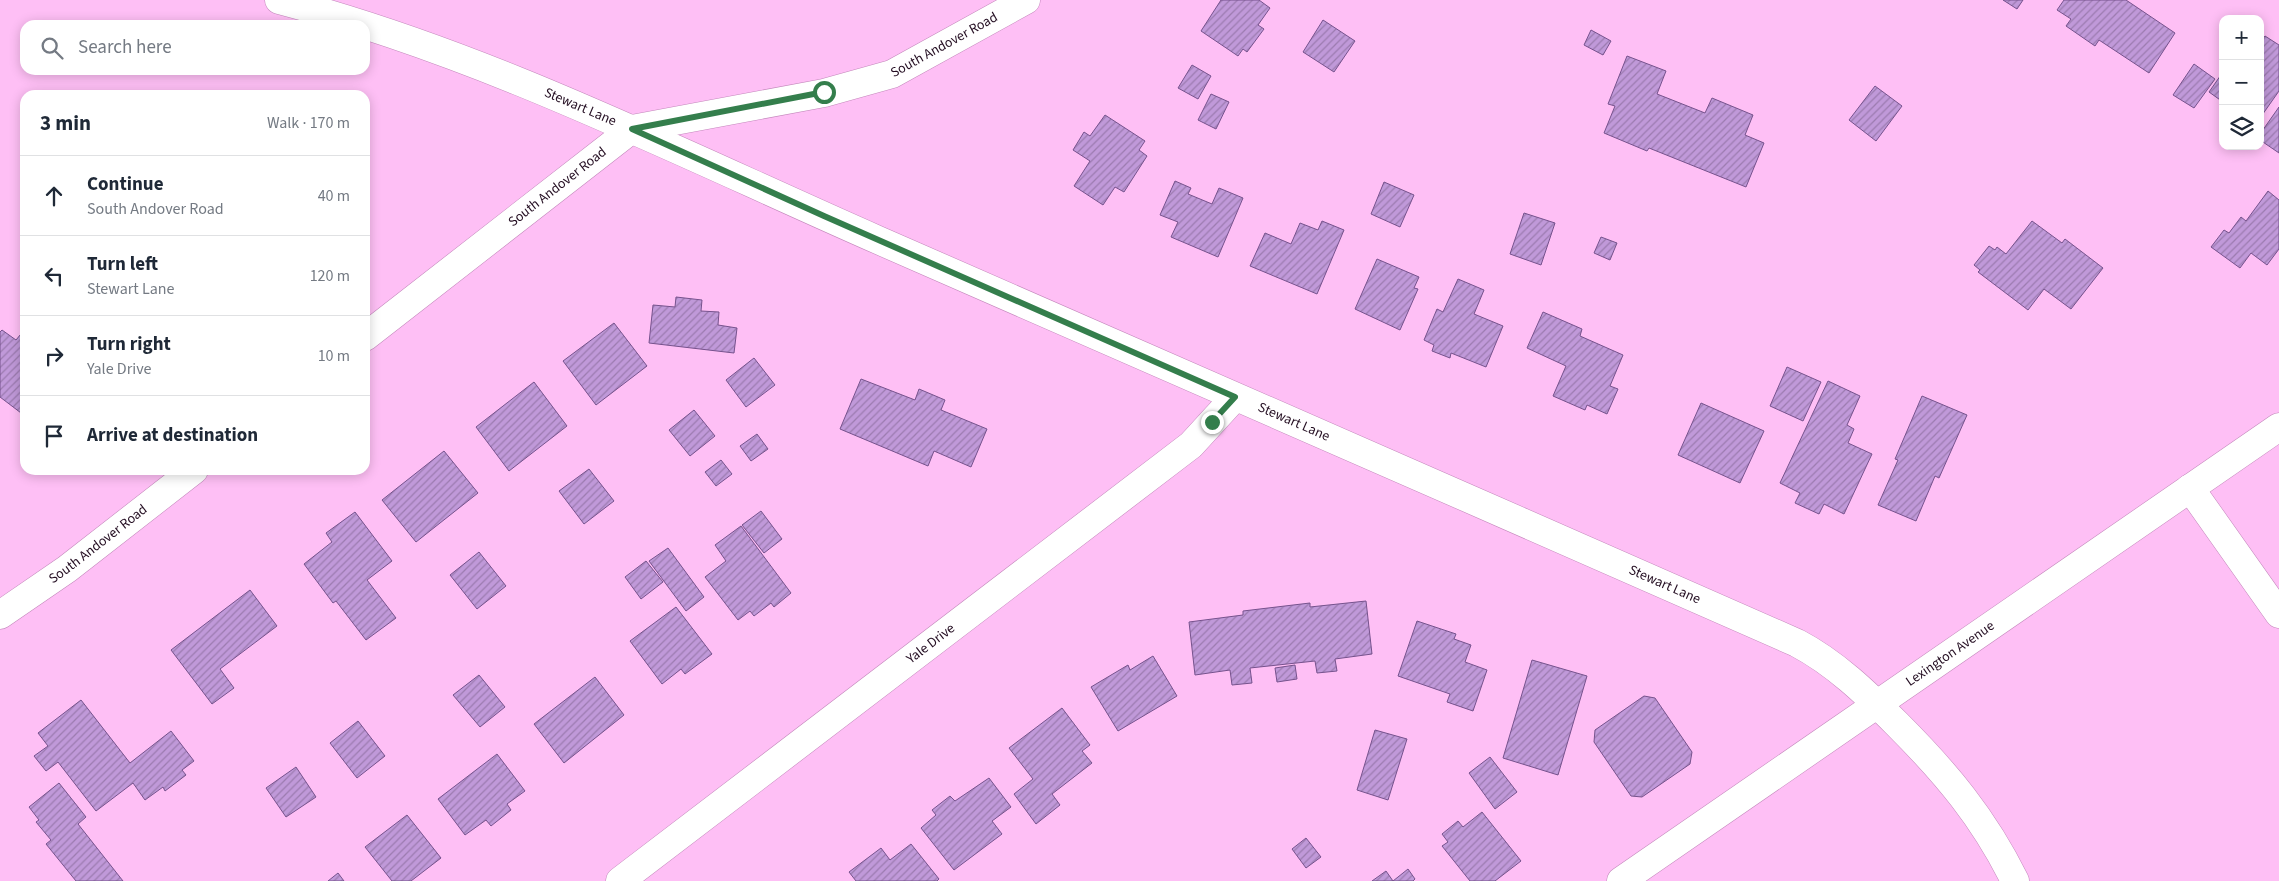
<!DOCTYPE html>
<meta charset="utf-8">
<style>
body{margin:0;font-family:"Source Sans 3",sans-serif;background:#f6f6f7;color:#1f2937}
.controls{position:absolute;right:15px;top:15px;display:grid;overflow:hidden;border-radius:10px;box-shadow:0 2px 12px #0003}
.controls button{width:45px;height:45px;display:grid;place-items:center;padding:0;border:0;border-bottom:1px solid #e0e1e3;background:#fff;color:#1f2937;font:25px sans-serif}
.stop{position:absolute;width:15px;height:15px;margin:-11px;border:4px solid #347e4c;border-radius:50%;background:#fff}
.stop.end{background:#347e4c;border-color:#fff;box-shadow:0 1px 5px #0008}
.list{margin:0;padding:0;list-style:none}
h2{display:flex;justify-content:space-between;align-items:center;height:65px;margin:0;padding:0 20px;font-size:21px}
h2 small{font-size:16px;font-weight:400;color:#747a83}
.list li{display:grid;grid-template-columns:32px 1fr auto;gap:15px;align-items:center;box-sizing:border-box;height:80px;padding:0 20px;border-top:1px solid #e0e1e3}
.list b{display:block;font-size:19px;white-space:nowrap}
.list p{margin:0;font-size:16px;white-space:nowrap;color:#747a83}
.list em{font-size:16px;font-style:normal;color:#747a83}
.icon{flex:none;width:28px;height:28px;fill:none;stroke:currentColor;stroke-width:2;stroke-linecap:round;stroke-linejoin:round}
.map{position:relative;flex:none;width:2279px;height:881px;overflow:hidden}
.search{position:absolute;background:#fff;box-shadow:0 2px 12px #0003;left:20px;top:20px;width:350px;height:55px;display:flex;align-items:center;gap:12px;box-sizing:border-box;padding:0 18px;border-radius:15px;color:#747a83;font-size:19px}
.panel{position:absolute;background:#fff;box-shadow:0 2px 12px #0003;left:20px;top:90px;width:350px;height:385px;border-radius:15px}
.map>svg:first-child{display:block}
.building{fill:url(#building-hatch);stroke:#76528d}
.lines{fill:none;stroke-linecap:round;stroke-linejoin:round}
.minor-casing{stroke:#c387bb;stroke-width:29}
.major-casing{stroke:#c387bb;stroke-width:29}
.minor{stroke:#fff;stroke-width:28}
.major{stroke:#fff;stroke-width:28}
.route{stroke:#347e4c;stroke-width:6}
.labels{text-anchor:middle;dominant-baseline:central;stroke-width:5;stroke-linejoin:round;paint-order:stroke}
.street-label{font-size:14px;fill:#240e22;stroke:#fdd6f6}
</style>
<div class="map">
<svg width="2279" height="881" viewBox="0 0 2279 881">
<defs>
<pattern id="building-hatch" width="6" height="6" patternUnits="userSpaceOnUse" patternTransform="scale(1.25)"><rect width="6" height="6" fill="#c099d9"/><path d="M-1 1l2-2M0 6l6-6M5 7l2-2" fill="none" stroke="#9c7bb0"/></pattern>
</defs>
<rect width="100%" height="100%" fill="#febff5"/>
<path class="building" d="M1221 0H1259L1270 8 1258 25 1264 29 1247 52 1243 49 1238 56 1201 31Z
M2003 0H2023L2017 9Z
M2064 0H2126L2175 33 2149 73 2099 40 2095 46 2066 26 2071 19 2057 10Z
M1323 20 1355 41 1334 72 1303 52Z
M1591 30 1611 41 1603 55 1584 45Z
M2265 36 2279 45V91L2260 118V42Z
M1627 56 1666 71 1657 94 1705 113 1712 98 1753 115 1745 135 1764 143 1746 187 1649 148 1647 151 1604 133 1615 106 1608 104Z
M2194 64 2215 79 2194 108 2173 95Z
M1192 65 1211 76 1198 99 1178 88Z
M2223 72V102L2209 92Z
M1875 86 1902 106 1876 141 1849 120Z
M1211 94 1229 102 1216 129 1198 120Z
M2279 107V153L2260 140V134Z
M1105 115 1145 141 1139 150 1147 156 1124 192 1115 187 1103 205 1074 186 1090 161 1073 150 1084 132 1090 136Z
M1175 181 1191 188 1188 194 1212 204 1219 188 1243 198 1218 257 1171 237 1178 222 1160 215Z
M1384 182 1414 195 1400 227 1371 214Z
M2268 191 2279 200V249L2267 265 2251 253 2240 268 2211 247 2224 230 2229 233 2241 217 2246 221Z
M1524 213 1555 223 1541 265 1510 254Z
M1322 221 1344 230 1317 294 1250 266 1265 233 1291 244 1300 223 1318 230Z
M2032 221 2062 243 2065 239 2103 268 2071 309 2044 289 2028 310 1978 272 1980 270 1974 265 1989 246 1995 250 1997 247 2006 254Z
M1601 237 1617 243 1610 260 1594 253Z
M1377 259 1419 277 1414 288 1418 289 1400 330 1355 309Z
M1458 279 1484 290 1474 314 1503 326 1486 367 1451 353 1450 358 1432 351 1434 345 1424 340 1437 309 1443 312Z
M676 297 702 300 701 311 719 312 718 325 737 328 734 353 649 343 653 305 675 307Z
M1543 312 1582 329 1580 336 1623 355 1610 386 1618 389 1607 414 1587 405 1585 410 1553 396 1566 366 1527 348Z
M614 323 647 366 596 405 563 361Z
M25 329V416L0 397V332L2 330 16 340Z
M754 358 775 385 746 407 726 380Z
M1787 367 1821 382 1803 421 1770 406Z
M861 379 915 400 919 389 945 400 941 410 987 429 971 467 934 451 928 466 840 429Z
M1828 381 1860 396 1847 425 1854 429 1848 443 1872 454 1844 514 1824 504 1819 514 1795 503 1800 493 1780 483Z
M534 382 567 426 509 471 476 427Z
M1922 396 1967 415 1939 478 1935 476 1916 521 1878 505 1898 460 1895 459Z
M1701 403 1764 431 1740 483 1678 455Z
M694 410 715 436 690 456 669 430Z
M757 434 768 449 751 461 740 446Z
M444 451 478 493 416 542 382 500Z
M721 460 732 474 716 486 705 472Z
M589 469 614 501 584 524 559 491Z
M761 511 782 539 764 553 742 525Z
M355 512 392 561 367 580 396 618 366 640 336 601 333 603 304 564 332 542 326 533Z
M741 526 791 593 774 607 771 603 754 616 750 611 738 620 705 577 726 561 715 545Z
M668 548 704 597 686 611 649 561Z
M479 552 506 586 477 609 450 575Z
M646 561 663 582 641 599 625 577Z
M250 590 277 626 220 669 234 688 212 704 171 650Z
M1366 601 1372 654 1335 659 1337 671 1317 673 1315 661 1250 668 1252 683 1232 685 1230 670 1195 675 1189 622 1243 615V611L1310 603V607Z
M676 607 712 654 685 674 681 669 662 684 630 641Z
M1417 621 1456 634 1454 639 1471 645 1465 662 1487 670 1473 711 1447 702 1450 694 1398 676Z
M1153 656 1177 696 1118 731 1091 687 1128 665 1130 670Z
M1532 660 1587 676 1558 775 1503 758Z
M1295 665 1297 679 1277 682 1275 668Z
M479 675 505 707 480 727 453 695Z
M595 677 624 715 564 763 534 724Z
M1644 696 1655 698 1692 752 1690 764 1642 797 1631 796 1594 742 1595 730Z
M81 700 130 763 171 731 194 761 182 770 186 775 165 791 163 787 145 800 133 783 96 811 58 762 46 771 34 756 48 746 38 733Z
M1062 708 1090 745 1082 751 1092 763 1052 794 1060 805 1036 824 1014 794 1033 779 1009 748Z
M358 721 385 756 357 778 330 743Z
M1375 730 1407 739 1388 800 1357 790Z
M497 754 525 791 507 804 511 810 491 826 486 820 465 835 438 799Z
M1490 757 1517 792 1495 809 1469 773Z
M296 767 316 797 286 817 266 788Z
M989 778 1011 807 992 821 1002 834 954 870 921 828 936 815 932 810 950 796 955 801Z
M59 783 86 817 78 824 123 881H76L46 844 51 840 36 822 39 820 29 807Z
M1482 812 1521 861 1495 881H1470L1442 846 1448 842 1442 834 1458 821 1463 827Z
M407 815 441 858 411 881H392L365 847Z
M1306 838 1321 857 1306 868 1292 849Z
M911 844 939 879 937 881H856L849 872 881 848 890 860Z
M1408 869 1415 879 1413 881H1372L1386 871 1393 881Z
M338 873 344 881H328Z"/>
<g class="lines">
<g class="minor-casing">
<g id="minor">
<path id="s1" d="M279 0C486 54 682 154 878 240 1184 374 1491 508 1797 643 1835 663 1866 693 1897 724 1946 773 1984 818 2015 881"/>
<path id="s2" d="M365 337 632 129 824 93 892 74 1026 0"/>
<path d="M2190 488 2279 614"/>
<path id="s3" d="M0 615 67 569 194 470"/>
<path id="s4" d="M620 881 1191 445 1235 397"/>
</g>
</g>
<g class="major-casing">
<g id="major">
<path id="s5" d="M1621 881 2279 427"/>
</g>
</g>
<use href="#minor" class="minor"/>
<use href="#major" class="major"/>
</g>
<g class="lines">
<path class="route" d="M824 92 632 129 824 216 1235 397 1212 422"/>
</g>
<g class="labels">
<g class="street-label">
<text stroke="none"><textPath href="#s2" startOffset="664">South Andover Road</textPath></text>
<text stroke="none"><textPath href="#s1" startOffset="320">Stewart Lane</textPath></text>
<text stroke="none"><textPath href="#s2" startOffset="244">South Andover Road</textPath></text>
<text stroke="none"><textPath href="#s1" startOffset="1100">Stewart Lane</textPath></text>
<text stroke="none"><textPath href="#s3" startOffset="121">South Andover Road</textPath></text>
<text stroke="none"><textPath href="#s1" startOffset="1505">Stewart Lane</textPath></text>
<text stroke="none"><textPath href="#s4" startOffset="391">Yale Drive</textPath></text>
<text stroke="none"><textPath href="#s5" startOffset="400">Lexington Avenue</textPath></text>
</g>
</g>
</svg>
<div class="controls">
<button>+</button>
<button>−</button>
<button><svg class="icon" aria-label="layers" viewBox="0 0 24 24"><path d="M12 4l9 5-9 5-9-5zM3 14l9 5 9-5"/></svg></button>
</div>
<div class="stop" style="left:824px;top:92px"></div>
<div class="stop end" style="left:1212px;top:422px"></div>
<div class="search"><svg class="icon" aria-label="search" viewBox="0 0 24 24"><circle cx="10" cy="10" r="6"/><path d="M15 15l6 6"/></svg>Search here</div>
<section class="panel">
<h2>3 min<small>Walk · 170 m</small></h2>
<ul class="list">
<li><svg class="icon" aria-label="ahead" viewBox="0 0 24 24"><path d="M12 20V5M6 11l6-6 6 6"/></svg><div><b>Continue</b><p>South Andover Road</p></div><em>40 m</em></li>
<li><svg class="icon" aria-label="left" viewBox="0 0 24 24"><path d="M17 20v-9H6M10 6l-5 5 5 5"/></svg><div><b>Turn left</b><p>Stewart Lane</p></div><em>120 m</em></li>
<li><svg class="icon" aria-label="right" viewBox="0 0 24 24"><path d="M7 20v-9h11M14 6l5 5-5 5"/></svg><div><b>Turn right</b><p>Yale Drive</p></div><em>10 m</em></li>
<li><svg class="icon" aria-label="arrive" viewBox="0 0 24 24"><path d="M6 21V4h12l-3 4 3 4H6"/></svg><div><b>Arrive at destination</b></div></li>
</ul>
</section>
</div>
